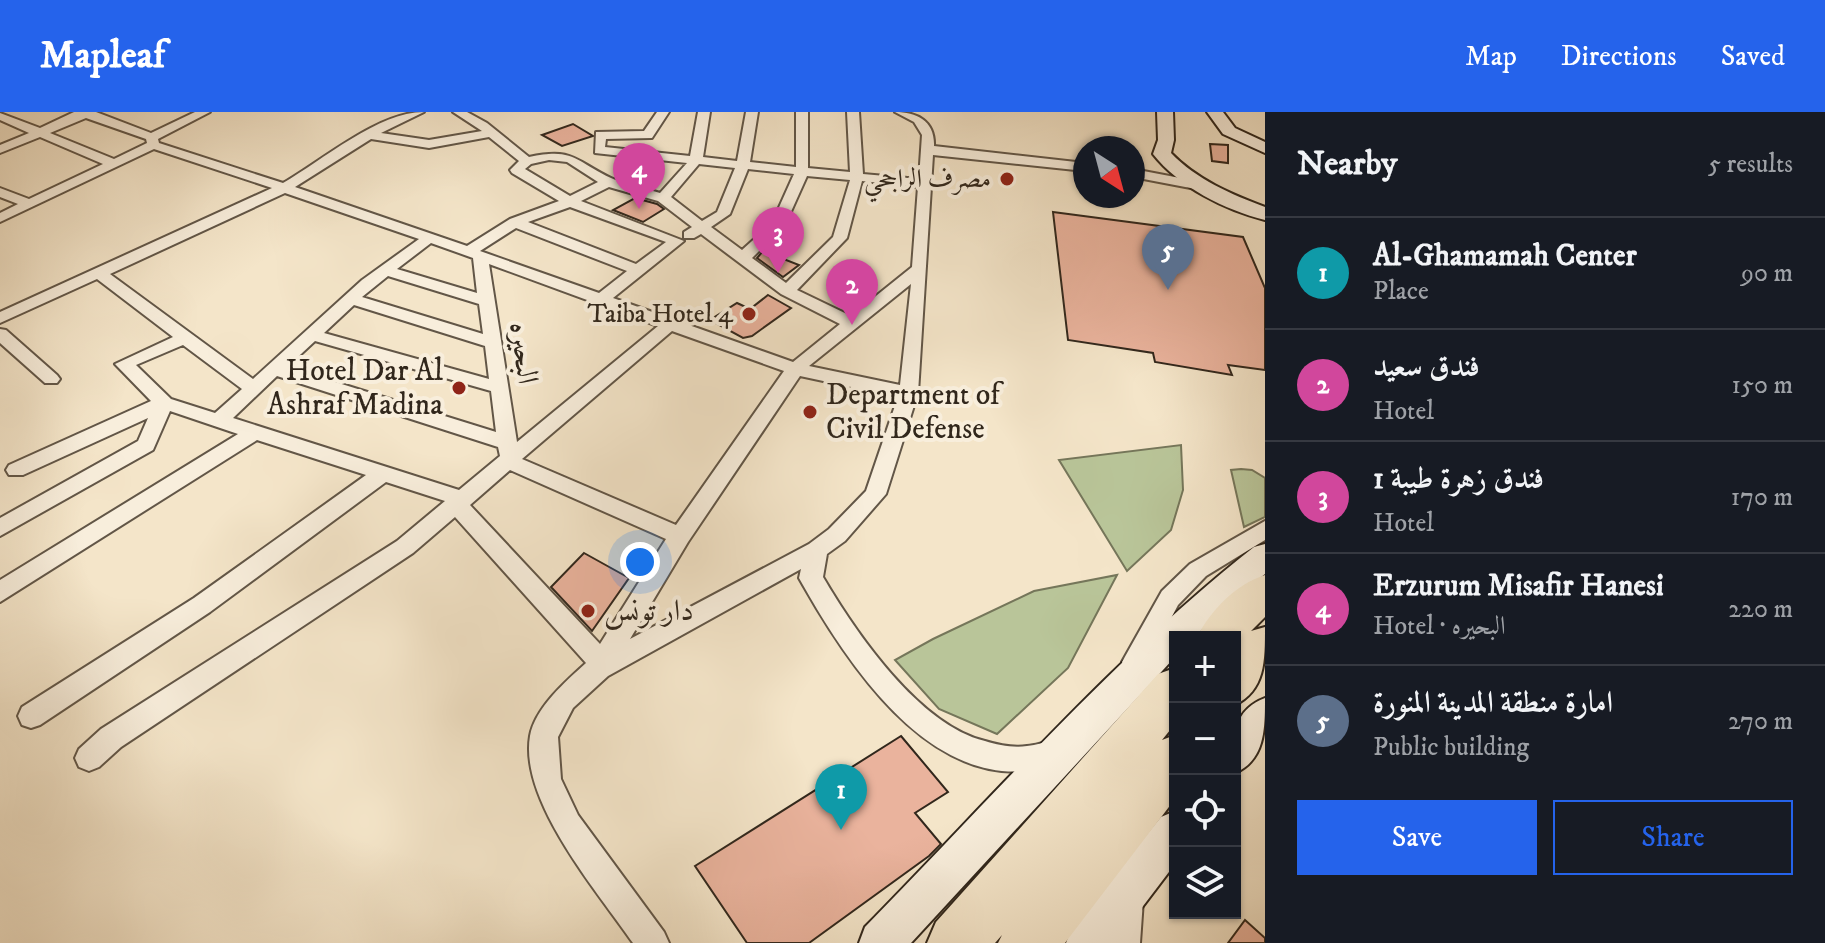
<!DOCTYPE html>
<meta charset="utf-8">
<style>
body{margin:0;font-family:"IM FELL DW Pica",Amiri,serif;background:#20242c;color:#f1f3f6}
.controls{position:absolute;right:24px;bottom:24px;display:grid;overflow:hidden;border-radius:0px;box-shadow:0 2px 6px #0004}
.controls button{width:72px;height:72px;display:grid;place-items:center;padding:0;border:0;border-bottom:2px solid #363941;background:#171b24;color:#f1f3f6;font:40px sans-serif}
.compass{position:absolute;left:1073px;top:24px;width:72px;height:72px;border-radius:50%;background:#171b24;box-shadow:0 2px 6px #0004;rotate:144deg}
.you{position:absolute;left:640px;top:450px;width:28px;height:28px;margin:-20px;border:6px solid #fff;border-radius:50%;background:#1a73e8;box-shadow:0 0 0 12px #1a73e833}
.badge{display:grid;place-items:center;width:52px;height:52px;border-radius:50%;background:#2563eb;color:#fff;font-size:26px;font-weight:700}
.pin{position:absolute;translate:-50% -66px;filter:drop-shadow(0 2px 4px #0008)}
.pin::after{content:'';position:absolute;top:42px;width:28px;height:24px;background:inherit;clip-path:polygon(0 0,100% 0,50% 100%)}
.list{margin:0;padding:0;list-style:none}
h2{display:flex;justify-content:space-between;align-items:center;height:104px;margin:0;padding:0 32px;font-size:34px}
h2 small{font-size:26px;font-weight:400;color:#9ea1a6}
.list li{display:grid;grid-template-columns:52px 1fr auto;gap:24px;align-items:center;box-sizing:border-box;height:112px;padding:0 32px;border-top:2px solid #363941}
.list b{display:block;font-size:30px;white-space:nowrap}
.list p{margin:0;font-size:26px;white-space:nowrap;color:#9ea1a6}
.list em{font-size:26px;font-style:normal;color:#9ea1a6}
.actions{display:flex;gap:16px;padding:24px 32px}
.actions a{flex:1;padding:18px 0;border:2px solid #2563eb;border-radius:0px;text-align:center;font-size:28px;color:#2563eb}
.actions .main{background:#2563eb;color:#fff}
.icon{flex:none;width:44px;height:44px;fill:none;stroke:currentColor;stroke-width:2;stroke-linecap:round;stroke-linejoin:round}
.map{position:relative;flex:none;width:1265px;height:831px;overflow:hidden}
header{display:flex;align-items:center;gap:48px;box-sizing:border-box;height:112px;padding:0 40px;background:#2563eb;color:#fff}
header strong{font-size:38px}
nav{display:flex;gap:44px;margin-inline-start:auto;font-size:28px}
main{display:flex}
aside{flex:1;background:#171b24}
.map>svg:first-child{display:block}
.green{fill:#b9c599;stroke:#75765a;stroke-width:2}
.building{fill:#eab39d;stroke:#31271c;stroke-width:2}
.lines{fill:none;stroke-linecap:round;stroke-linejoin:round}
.street-casing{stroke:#625647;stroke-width:4}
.secondary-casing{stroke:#31271c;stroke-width:4}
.highway-casing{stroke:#31271c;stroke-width:4}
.street{fill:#f8eedc;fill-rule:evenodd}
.secondary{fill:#f8eedc;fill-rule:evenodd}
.highway{fill:#f4e5c9;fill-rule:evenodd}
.poi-dot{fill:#8f2418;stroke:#f8eedc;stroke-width:3}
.labels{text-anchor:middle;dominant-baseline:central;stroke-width:8;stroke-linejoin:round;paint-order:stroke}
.far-poi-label{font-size:26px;fill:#31271c;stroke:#f8eedc;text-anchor:end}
.street-label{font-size:30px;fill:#31271c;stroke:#f8eedc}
.poi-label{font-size:30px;fill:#31271c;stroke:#f8eedc;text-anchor:start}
</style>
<header>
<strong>Mapleaf</strong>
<nav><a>Map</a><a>Directions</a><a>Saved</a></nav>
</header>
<main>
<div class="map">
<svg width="1265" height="831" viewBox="0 0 1265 831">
<rect width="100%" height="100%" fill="#f4e5c9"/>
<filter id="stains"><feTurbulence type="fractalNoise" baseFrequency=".0025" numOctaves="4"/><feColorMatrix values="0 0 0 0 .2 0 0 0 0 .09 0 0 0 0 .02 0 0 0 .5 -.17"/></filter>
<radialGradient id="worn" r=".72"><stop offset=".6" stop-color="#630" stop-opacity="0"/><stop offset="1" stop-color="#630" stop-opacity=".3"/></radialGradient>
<path class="green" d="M1181 333 1183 378 1171 418 1127 459 1059 348Z
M1241 357 1252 358 1265 366V405L1244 415 1231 358Z
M1117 463 1068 556 997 622 939 597 895 548 933 527 1034 479Z"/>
<path class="building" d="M573 12 593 24 562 34 542 23Z
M1210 32 1228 33V51L1212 49Z
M635 86 657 92 664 97 643 110 613 98Z
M1053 100 1243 125 1265 176V258L1228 253 1232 263 1155 250 1153 241 1068 228Z
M763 139 799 153 783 165 757 146Z
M768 183 791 196 752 224 743 226 710 208 737 191 750 197Z
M584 441 629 466 592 519 551 475Z
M901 624 948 680 915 701 941 732 929 744 809 831H747L695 754Z
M1245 808 1265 826V831H1228Z"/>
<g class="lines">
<g class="street-casing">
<path id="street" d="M74 0H96L151 21 195 0H210L158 27 159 31 283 71C323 48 378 0 424 0L381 21 429 28 482 19 453 0H467L487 11 529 45C574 35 575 49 611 66 626 73 644 76 660 81L687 51 595 41 596 20 644 19 657 0H669L652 26 606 27 605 35 690 44 698 0H710L703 45 737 49 746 0H758L750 50 796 55V0H808V56L850 60 847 0H859L863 62 919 67 922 23 914 10 895 0C917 0 935 9 934 34L1085 51V59L933 43 918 281 886 382 845 429 827 442 823 465C856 521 919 613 985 629 998 633 1013 636 1027 634 1041 633 1049 626 1063 632L1067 641 1063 650C944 697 853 561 803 473L799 466 801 457 608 564 573 596 558 625 561 667 578 703 664 820 669 831H633C598 780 519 689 530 624 535 596 566 569 586 551L455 405 413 441 121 635 99 655 89 659 79 655 75 646 79 637 101 617 397 429 445 389 386 370 210 500 40 613 31 616 22 613 18 604 22 595 194 486 366 363 257 328 0 490V468L238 322 170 299 153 338 0 424V406L138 329 148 306 23 363H9L6 358 9 353 151 289 115 252 173 225 97 167 0 211V200L272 76 154 37 0 110V101L18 92 0 85V76L29 87 103 52 40 25 0 41V33L29 21 0 8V1L40 16ZM86 6 146 27 147 31 114 47 50 21ZM489 25 519 49 510 58 512 61 559 89 510 107 467 134 295 75 371 27 429 36ZM549 48 567 50 598 70 570 84 525 57 531 52ZM699 52 735 56 717 100 702 109 671 85ZM748 57 794 62 772 111 742 138 711 115 730 102ZM807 64 850 68 833 125 786 171 752 146 785 113ZM862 69 918 75 912 155 851 204 797 178 847 126ZM609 75 658 89 692 115 684 120V126H694L701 122 781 182 840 212 793 250 613 186 684 129 581 89ZM285 81 419 127 362 168 253 267 110 162ZM570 95 666 130 636 152 528 110ZM516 116 627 159 599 181 480 139ZM431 131 473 146 477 181 397 157ZM489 152 658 214 517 330ZM388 164 479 192 483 222 362 185ZM911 172 900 273 809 254ZM354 193 485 234 489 267 324 221ZM672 219 784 259 676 413 522 347ZM315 229 491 279 496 320 287 255ZM183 233 242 277 215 301 171 287 136 253ZM277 264 498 335 500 344 459 378 233 306ZM800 264 898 285 866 379 829 417 809 432 630 527 688 430ZM510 358 666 427 600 532 470 393Z
M1133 57 1201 70 1208 74 1201 78 1133 65Z
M0 217 6 218 57 263 60 267 57 271H45L0 231Z
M1265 409V428L1206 464 1178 493 1144 558 1135 561 1126 558 1122 550 1162 479 1190 452Z
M1127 772 1138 777 1143 788 1140 831H1108L1111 788 1116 777Z"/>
</g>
<g class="secondary-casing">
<path id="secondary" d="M1157 0H1173L1174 28 1171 41C1197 68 1231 82 1265 95V108C1225 98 1179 75 1153 42L1158 28Z
M1207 0H1223L1235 16 1265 30V41L1223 22Z
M1265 432V462L1220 498 1195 525H1175V545L911 831H859L865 815C991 687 1113 546 1254 435Z
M1265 586C1265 617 1265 648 1235 661 1235 629 1229 600 1265 586Z
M1175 699V752L1115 831H1066L1072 815 1161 705Z"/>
</g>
<g class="highway-casing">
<path id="highway" d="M1265 463V505L1251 519 1265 515C1265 550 1265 578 1235 593V525H1197C1211 498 1236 472 1265 463Z
M1175 556V612L1162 628 1175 623V687L1065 831H998L1002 823 995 831H927L936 810 1158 562Z"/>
</g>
<use href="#street" class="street"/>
<use href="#secondary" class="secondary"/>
<use href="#highway" class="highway"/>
</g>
<g class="poi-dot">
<circle cx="1007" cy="67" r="8"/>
<circle cx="749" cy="202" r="8"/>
<circle cx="459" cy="276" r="8"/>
<circle cx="810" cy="300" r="8"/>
<circle cx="588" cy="499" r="8"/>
</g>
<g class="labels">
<g class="far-poi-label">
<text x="991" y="67">مصرف الراجحي</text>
<text x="733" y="202">Taiba Hotel 4</text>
</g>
<g class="street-label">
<text transform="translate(523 241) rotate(82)">البحيره</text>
</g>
<g class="poi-label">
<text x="443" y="259" text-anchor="end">Hotel Dar Al<tspan x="443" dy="34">Ashraf Madina</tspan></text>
<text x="826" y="283">Department of<tspan x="826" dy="34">Civil Defense</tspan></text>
<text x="604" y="499">دار تونس</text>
</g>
</g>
<rect width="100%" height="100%" filter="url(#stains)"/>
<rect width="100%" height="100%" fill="url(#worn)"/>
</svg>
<div class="controls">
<button>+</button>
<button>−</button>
<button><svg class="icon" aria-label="locate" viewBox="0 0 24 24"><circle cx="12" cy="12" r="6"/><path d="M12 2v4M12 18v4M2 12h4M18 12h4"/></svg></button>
<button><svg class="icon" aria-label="layers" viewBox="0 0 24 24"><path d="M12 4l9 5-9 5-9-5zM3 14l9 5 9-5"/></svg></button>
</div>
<svg class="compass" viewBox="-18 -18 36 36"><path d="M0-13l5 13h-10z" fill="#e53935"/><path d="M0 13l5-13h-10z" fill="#9ea1a6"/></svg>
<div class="you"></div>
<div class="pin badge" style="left:841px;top:718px;background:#0f9aa8">1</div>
<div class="pin badge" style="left:852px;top:213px;background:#d1479c">2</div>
<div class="pin badge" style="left:778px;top:161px;background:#d1479c">3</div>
<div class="pin badge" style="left:639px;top:97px;background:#d1479c">4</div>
<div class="pin badge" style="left:1168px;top:178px;background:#5c6f8a">5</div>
</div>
<aside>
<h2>Nearby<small>5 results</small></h2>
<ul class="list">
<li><span class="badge" style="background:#0f9aa8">1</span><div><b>Al-Ghamamah Center</b><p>Place</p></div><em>90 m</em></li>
<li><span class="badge" style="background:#d1479c">2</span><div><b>فندق سعيد</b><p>Hotel</p></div><em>150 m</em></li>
<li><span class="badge" style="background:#d1479c">3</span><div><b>فندق زهرة طيبة 1</b><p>Hotel</p></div><em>170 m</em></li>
<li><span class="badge" style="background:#d1479c">4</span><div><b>Erzurum Misafir Hanesi</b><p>Hotel · البحيره</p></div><em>220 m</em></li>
<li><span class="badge" style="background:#5c6f8a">5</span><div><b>امارة منطقة المدينة المنورة</b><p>Public building</p></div><em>270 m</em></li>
</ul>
<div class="actions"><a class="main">Save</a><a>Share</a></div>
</aside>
</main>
